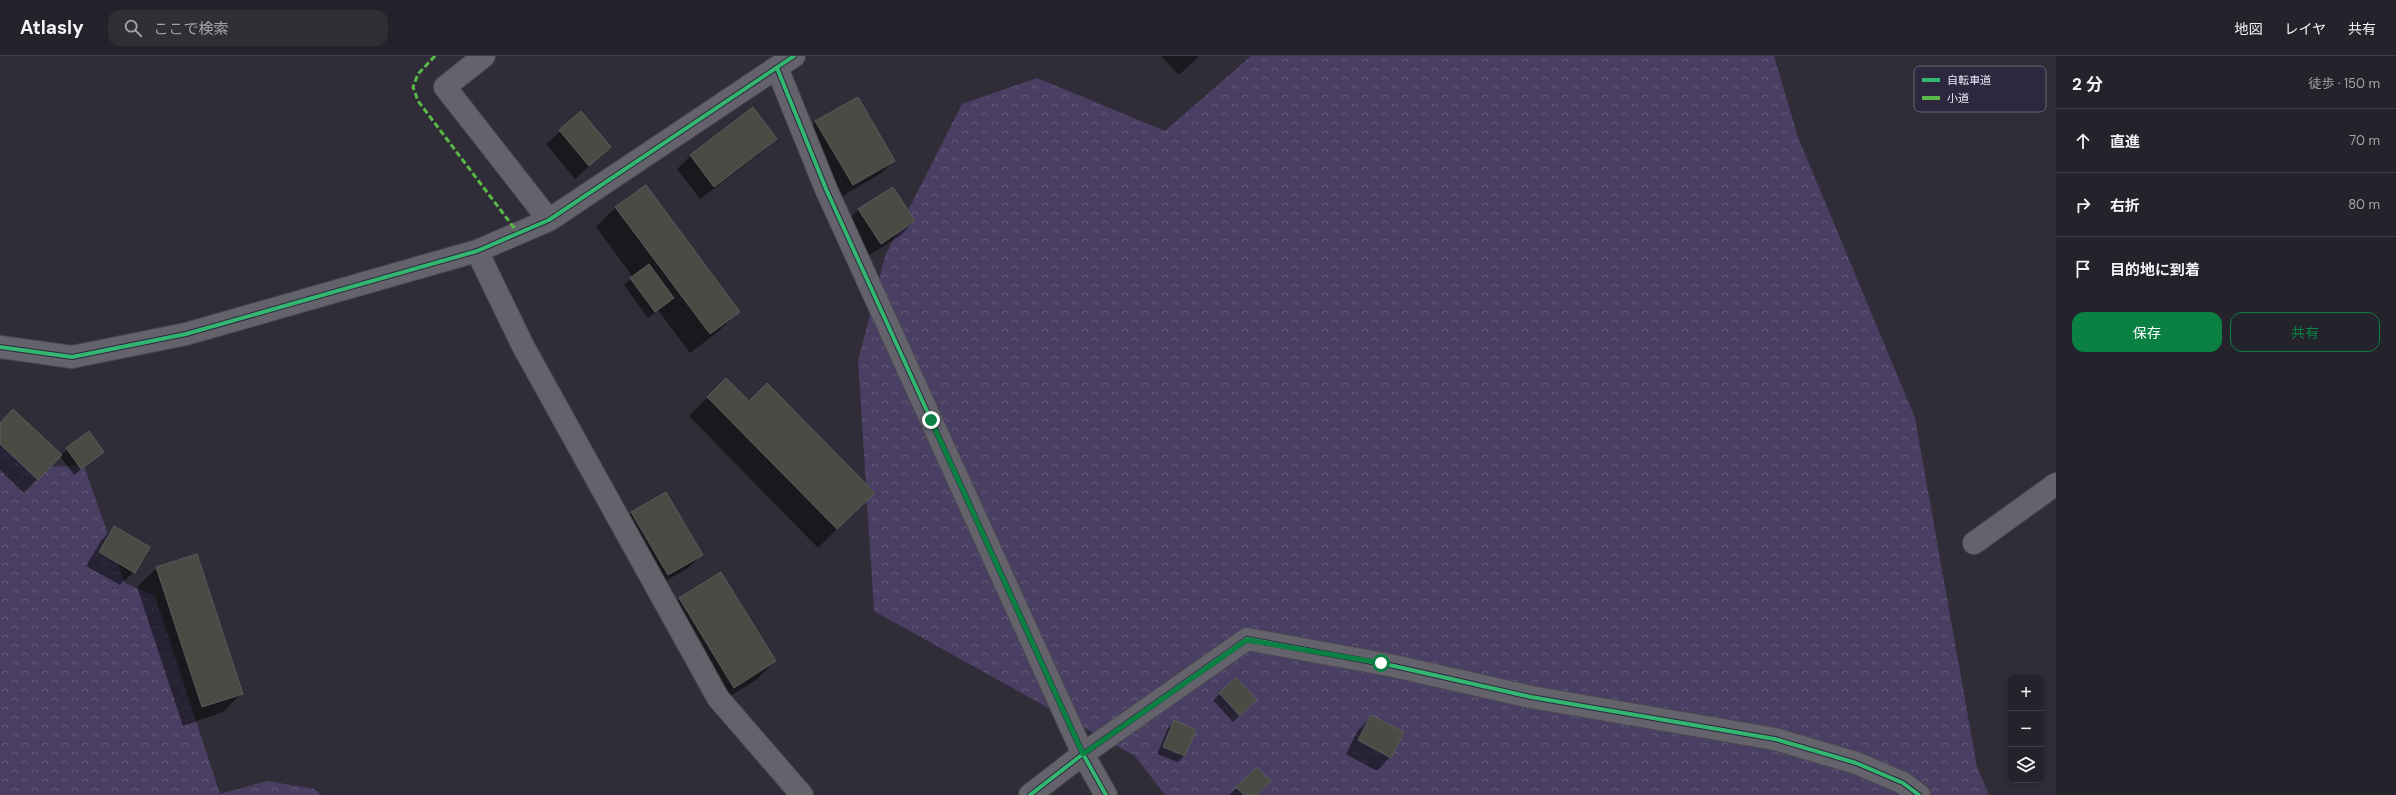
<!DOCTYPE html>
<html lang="ja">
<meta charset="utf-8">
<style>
body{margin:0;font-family:"DM Sans","Noto Sans JP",sans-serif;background:#302f36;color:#f1f3f6}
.controls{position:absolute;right:12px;bottom:12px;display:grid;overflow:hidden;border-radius:8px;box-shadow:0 2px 6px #0003}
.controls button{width:36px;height:36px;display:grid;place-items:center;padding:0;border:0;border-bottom:1px solid #413f47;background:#24222a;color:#f1f3f6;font:20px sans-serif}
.stop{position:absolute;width:12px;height:12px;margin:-9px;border:3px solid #0b8043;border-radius:50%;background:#fff}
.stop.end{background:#0b8043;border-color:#fff;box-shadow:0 1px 4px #0008}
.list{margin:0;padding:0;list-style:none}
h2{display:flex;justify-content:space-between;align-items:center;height:52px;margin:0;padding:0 16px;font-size:17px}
h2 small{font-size:13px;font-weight:400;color:#a3a4a8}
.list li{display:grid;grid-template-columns:26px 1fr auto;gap:12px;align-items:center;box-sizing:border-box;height:64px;padding:0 16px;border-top:1px solid #413f47}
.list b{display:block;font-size:15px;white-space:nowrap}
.list em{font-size:13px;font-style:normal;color:#a3a4a8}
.actions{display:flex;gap:8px;padding:12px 16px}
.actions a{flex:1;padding:9px 0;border:1px solid #0b8043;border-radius:12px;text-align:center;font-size:14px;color:#0b8043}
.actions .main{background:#0b8043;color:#fff}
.icon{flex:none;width:22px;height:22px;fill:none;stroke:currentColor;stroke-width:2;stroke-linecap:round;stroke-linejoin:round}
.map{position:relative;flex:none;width:2056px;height:739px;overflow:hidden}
header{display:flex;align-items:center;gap:24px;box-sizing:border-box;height:56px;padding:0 20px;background:#24222a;border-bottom:1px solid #413f47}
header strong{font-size:19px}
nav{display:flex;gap:22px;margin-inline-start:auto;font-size:14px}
.search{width:280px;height:36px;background:#302f36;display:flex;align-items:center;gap:10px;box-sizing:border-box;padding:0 14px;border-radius:12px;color:#a3a4a8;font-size:15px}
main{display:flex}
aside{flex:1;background:#24222a}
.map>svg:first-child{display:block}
.forest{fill:url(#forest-crowns)}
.shadow{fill:#0007}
.building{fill:#4b4b45;stroke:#5a5b5a}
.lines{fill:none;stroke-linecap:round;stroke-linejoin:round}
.minor-casing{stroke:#4b4852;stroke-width:24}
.minor{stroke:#64626b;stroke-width:22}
.quiet{stroke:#58b947;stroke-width:3;stroke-dasharray:6 3;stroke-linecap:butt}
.cycleway-casing{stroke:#2d283d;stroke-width:6}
.cycleway{stroke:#33b770;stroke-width:4}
.route{stroke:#0b8043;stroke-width:5}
.key{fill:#2d283d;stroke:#666275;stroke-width:1}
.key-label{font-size:11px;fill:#ebe8f7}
</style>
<header>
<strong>Atlasly</strong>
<div class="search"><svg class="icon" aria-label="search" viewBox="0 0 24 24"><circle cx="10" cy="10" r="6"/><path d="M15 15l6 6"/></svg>ここで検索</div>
<nav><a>地図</a><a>レイヤ</a><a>共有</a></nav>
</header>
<main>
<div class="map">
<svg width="2056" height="739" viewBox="0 0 2056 739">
<defs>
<pattern id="forest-crowns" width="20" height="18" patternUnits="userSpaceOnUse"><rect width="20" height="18" fill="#493f62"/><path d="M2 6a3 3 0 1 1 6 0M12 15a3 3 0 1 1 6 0" fill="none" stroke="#635b79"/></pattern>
</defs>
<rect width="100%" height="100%" fill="#302d38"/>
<path class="forest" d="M1251 0H1774L1798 81 1915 362 1977 711 1989 739H1165L1135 700 874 555 858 305 885 200 962 48 1037 22 1165 75Z
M0 365 36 411 84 410 125 527 155 540 220 738 267 725 315 733 321 739H0Z"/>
<path class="shadow" d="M1161 0H1199L1179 19Z
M857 42 894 105 880 118 839 142 802 79 816 66Z
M753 52 776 83 762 96 700 143 677 113 690 100Z
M581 57 610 91 575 123 546 88Z
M645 130 738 256 719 275 690 297 658 254 648 262 624 229 633 221 596 171 615 152Z
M892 132 914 165 901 179 867 201 845 167 858 154Z
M708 341 749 347 873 437 818 492 689 360Z
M0 368 60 399 89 377 103 396 74 419 60 400 24 437 0 414Z
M665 437 701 499 688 512 654 532 618 470 631 457Z
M114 471 134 516 120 529 86 510 101 485Z
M157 512 242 637 223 656 183 670 137 531Z
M721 517 775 605 756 624 714 650 660 562 679 543Z
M1220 638 1249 651 1233 666 1213 644Z
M1372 660 1390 701 1377 715 1346 698 1358 674Z
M1174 666 1184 700 1178 706 1157 698 1168 672Z
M1257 712 1255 739H1231L1230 738Z"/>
<path class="building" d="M858 41 895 105 853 129 815 65Z
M753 51 777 83 714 131 690 99Z
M581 55 611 91 589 110 559 74Z
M646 129 740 256 710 278 615 151Z
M893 131 915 165 881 188 858 153Z
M649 208 674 242 655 256 630 222Z
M726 322 749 345 767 327 875 437 837 473 707 341Z
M13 353 62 399 38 424 0 388V367Z
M89 375 104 396 81 413 66 392Z
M666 436 703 499 668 519 631 456Z
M114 470 150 491 135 517 99 496Z
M197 498 243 638 202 651 156 511Z
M721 516 776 605 734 632 679 542Z
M1236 621 1257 644 1240 660 1219 637Z
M1371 659 1404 676 1391 702 1358 684Z
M1174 664 1196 674 1185 700 1163 691Z
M1257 711 1271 725 1256 739H1244L1236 731Z"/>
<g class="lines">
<g class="minor-casing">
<path id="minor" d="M484 0 445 31 549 164
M777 12 826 133 1083 698 1106 739
M477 195 523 290 718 642 802 739
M0 291 72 301 186 278 477 195 549 164 794 0
M1974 487 2056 428
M1030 739 1083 698 1247 583 1394 610 1531 641 1775 683 1856 707 1903 727 1919 739"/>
</g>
<use href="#minor" class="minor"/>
<path class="quiet" d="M435 0 418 18 413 31 418 45 518 177"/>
<g class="cycleway-casing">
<path id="cycleway" d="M777 12 826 133 1083 698 1106 739
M0 291 72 301 186 278 477 195 549 164 794 0
M1030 739 1083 698 1247 583 1394 610 1531 641 1775 683 1856 707 1903 727 1919 739"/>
</g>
<use href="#cycleway" class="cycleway"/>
</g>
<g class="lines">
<path class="route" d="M931 364 1083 698 1247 584 1381 607"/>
</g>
<rect x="1914" y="10" width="132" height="46" rx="6" class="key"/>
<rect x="1922" y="22" width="18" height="4" fill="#33b770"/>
<rect x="1922" y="40" width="18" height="4" fill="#58b947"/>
<g class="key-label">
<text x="1947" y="28">自転車道</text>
<text x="1947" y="46">小道</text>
</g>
</svg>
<div class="controls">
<button>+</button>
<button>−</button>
<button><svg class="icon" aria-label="layers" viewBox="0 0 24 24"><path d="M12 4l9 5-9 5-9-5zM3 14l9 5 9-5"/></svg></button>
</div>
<div class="stop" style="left:1381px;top:607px"></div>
<div class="stop end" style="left:931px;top:364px"></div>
</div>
<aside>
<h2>2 分<small>徒歩 · 150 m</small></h2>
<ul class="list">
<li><svg class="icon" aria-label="ahead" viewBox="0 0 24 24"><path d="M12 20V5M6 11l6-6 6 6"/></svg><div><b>直進</b></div><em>70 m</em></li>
<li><svg class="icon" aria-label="right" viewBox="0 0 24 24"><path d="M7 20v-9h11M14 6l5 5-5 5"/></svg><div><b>右折</b></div><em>80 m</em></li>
<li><svg class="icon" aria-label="arrive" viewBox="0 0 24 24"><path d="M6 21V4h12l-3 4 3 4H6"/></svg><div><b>目的地に到着</b></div></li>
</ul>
<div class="actions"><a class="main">保存</a><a>共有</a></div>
</aside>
</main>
